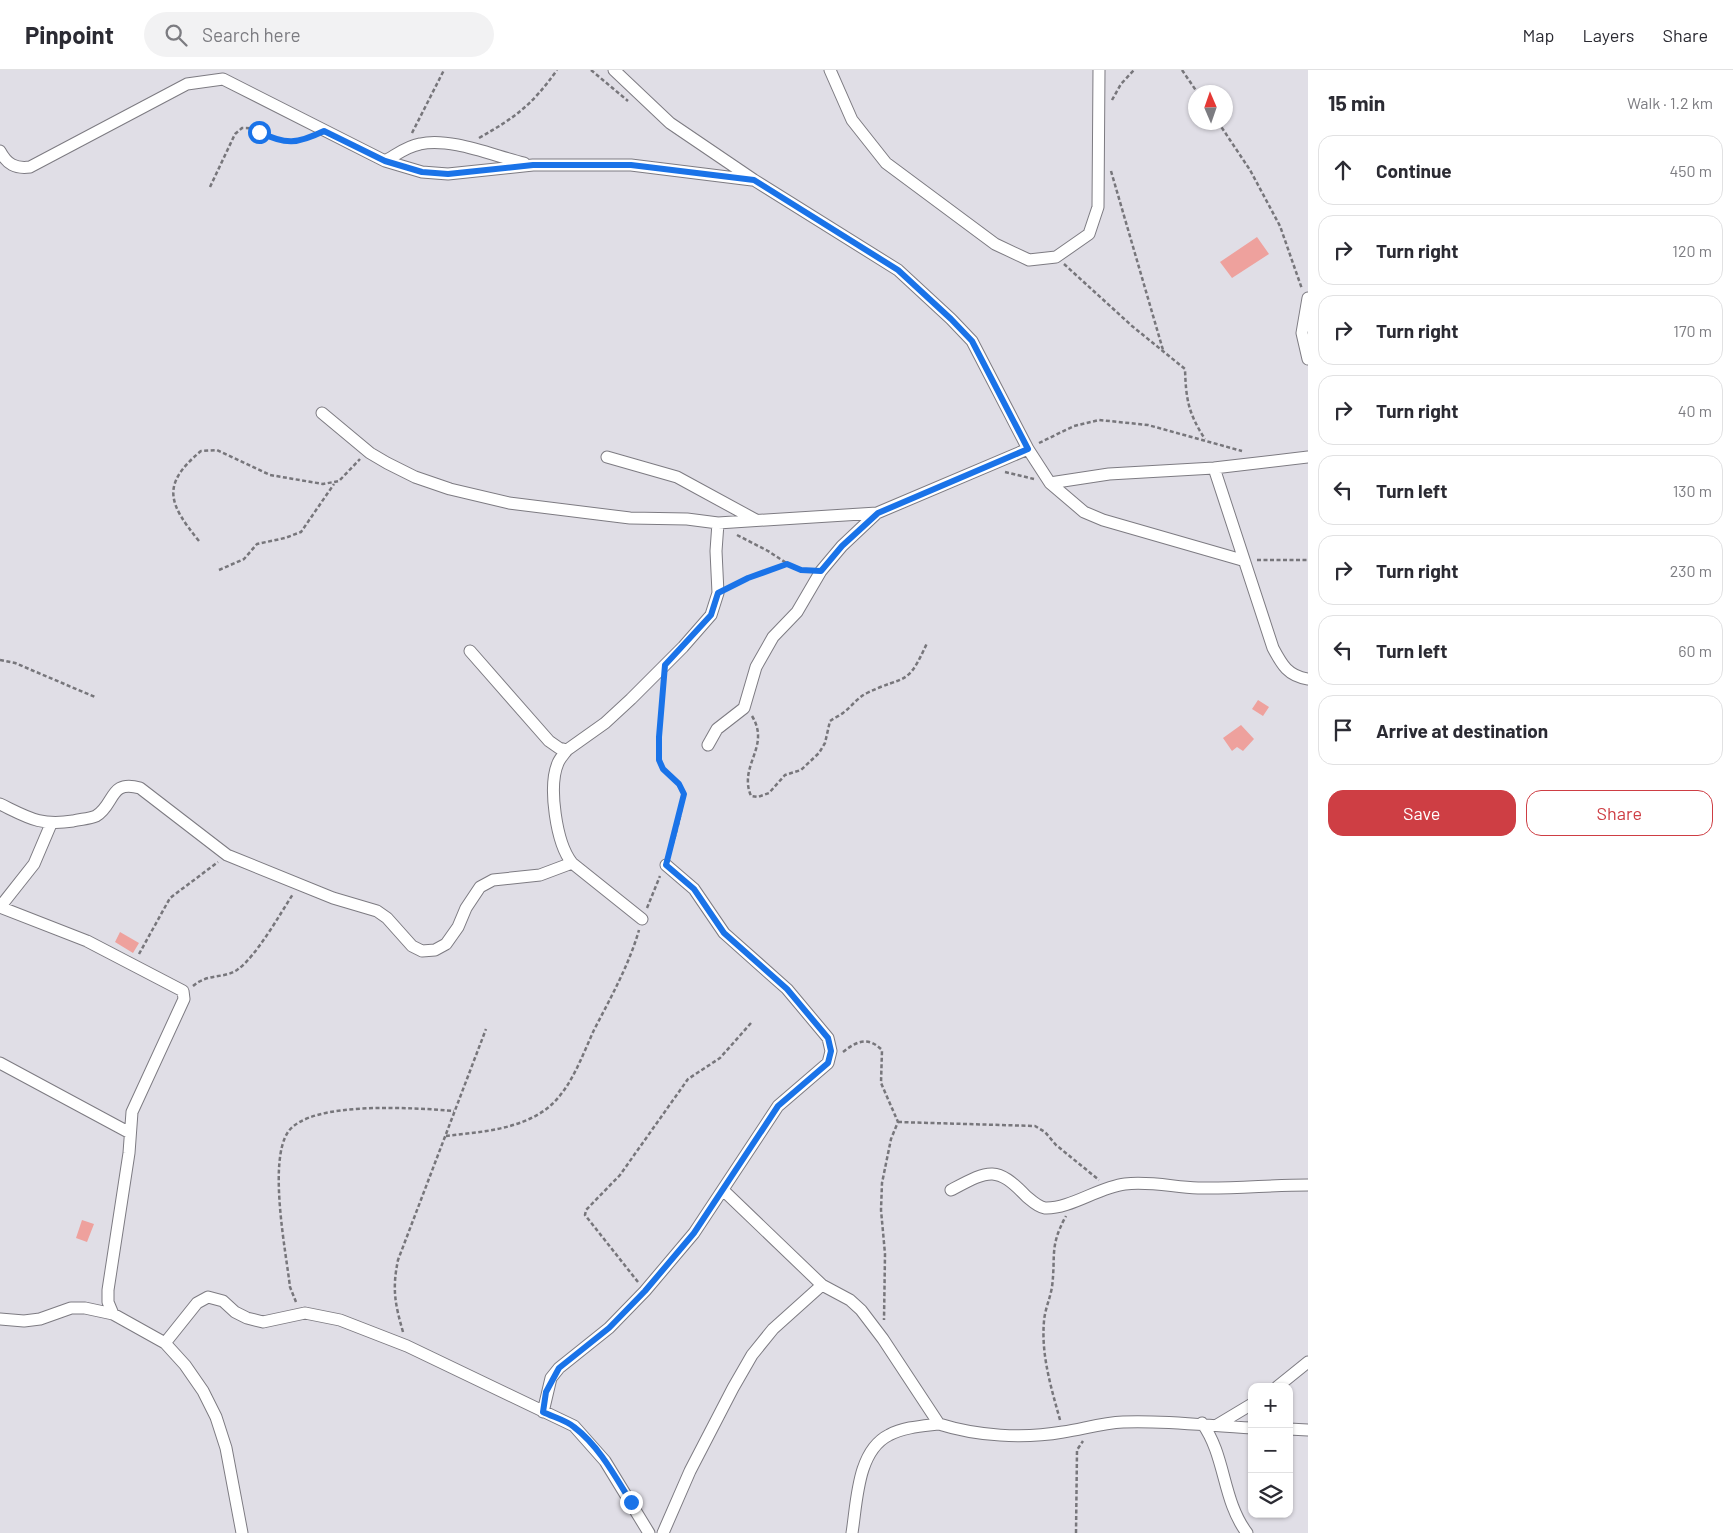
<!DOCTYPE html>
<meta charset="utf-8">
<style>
body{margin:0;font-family:Barlow,sans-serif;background:#f2f2f3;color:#2b2b33}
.controls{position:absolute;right:15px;bottom:15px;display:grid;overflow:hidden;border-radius:10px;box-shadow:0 1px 4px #0004}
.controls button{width:45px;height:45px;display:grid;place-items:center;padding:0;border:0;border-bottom:1px solid #e1e1e2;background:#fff;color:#2b2b33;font:25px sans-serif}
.compass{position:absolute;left:1188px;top:15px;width:45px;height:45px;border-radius:50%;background:#fff;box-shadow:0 1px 4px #0004;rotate:358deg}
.stop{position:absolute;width:15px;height:15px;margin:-11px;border:4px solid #1a73e8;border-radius:50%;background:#fff}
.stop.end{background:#1a73e8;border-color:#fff;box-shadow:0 1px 5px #0008}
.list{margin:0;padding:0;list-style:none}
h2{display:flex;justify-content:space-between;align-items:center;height:65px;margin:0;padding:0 20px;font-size:21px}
h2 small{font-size:16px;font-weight:400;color:#7c7c81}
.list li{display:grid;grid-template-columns:32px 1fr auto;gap:15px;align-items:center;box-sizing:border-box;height:70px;margin:0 10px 10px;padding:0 10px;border:1px solid #e1e1e2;border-radius:15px}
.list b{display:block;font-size:19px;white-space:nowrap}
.list em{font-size:16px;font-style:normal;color:#7c7c81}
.actions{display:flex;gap:10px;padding:15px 20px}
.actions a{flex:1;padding:11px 0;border:1px solid #ce3e44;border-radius:15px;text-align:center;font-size:18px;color:#ce3e44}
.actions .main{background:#ce3e44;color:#fff}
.icon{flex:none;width:28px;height:28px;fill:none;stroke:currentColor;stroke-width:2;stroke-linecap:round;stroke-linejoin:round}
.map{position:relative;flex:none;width:1308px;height:1463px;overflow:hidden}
header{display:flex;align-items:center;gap:30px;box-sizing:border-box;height:70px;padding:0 25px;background:#fff;border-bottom:1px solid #e1e1e2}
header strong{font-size:24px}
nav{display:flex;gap:28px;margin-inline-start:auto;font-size:18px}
.search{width:350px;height:45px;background:#f2f2f3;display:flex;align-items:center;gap:12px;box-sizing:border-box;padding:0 18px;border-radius:28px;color:#7c7c81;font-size:19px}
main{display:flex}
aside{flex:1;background:#fff}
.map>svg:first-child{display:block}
.building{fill:#eea19d}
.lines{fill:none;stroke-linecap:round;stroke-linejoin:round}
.street-casing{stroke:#7d7b82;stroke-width:13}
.path{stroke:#77767b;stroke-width:2.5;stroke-dasharray:4 2.5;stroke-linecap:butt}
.street{stroke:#fff;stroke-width:11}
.route{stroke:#1a73e8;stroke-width:6}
</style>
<header>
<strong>Pinpoint</strong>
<div class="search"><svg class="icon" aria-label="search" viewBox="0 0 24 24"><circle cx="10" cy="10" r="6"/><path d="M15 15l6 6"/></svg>Search here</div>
<nav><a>Map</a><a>Layers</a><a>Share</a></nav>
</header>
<main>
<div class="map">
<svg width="1308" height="1463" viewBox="0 0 1308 1463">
<rect width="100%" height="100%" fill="#e0dee6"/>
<path class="building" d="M1257 167 1269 184 1232 208 1220 192Z
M1258 630 1269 637 1263 646 1252 639Z
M1241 655 1254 669 1243 681 1237 677 1232 681 1223 668Z
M120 862 139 873 133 883 115 872Z
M82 1150 94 1154 87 1172 76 1168Z"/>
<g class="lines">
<g class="street-casing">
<path id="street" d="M614 0 670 53 754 110 898 200 951 249 972 271 1028 379 1050 413 1084 442 1103 450 1242 490
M830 0 852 50 886 93 995 174 1029 190 1056 187 1089 164 1098 137 1099 0
M0 81C7 94 15 99 30 97L187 14 223 9 385 91 422 102 448 104 533 95H631L752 110
M385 91C396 85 407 76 420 74 450 67 494 86 524 93
M1308 228 1302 263 1308 289
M322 343 370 383 387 393 415 407 450 419 509 433 630 448 687 449 718 453 877 443 1028 379
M607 387 677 407 756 450
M1214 398 1273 578C1282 595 1288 606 1308 609
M1050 413 1109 404 1214 398 1308 387
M470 581 549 671 559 678 567 680 605 653 631 629 683 577 711 545 718 523 716 481 718 453
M708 675 717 659 744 638 756 597 773 567 797 542 821 501 842 476 877 443
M567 680C564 684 560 688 558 693 548 716 556 773 572 793L642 849
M0 734C29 748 40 756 73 751 81 749 89 749 96 746 115 735 109 709 140 718L227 785 333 828 377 841 387 848 412 876 422 881 435 880 446 874 458 857 466 838 480 817 493 810 540 805 572 793
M51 754 34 794 0 837 87 871 183 921 184 929 132 1042 129 1083 108 1220V1232L113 1244
M0 993 130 1063
M723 1120 822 1215 850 1230 861 1240 883 1269 939 1354C977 1366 1023 1369 1063 1362 1083 1359 1102 1353 1123 1352 1166 1350 1209 1356 1252 1358
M951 1120C989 1100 996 1095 1026 1126 1032 1131 1038 1137 1045 1138 1070 1139 1099 1117 1125 1114 1150 1111 1173 1117 1198 1118 1234 1119 1271 1115 1308 1115
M0 1249 24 1251 40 1249 71 1238H85L113 1244 165 1273 185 1295 203 1321 216 1347 226 1378 242 1463
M165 1273 197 1233 208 1227 223 1231 235 1242 247 1248 263 1252 305 1243 340 1250 407 1276 574 1356 605 1391 649 1463
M1277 1317 1308 1292
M543 1342 551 1308 559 1298 609 1258 645 1221 694 1163 778 1036 828 993 831 981 828 968 787 919 724 863 694 819 666 795
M1202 1353C1226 1386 1222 1430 1247 1463
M1217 1355 1252 1334
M1289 1359 1308 1360
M663 1463 690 1401 733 1318 752 1285 773 1259 822 1215
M852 1463C857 1432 857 1381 889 1365 904 1357 923 1356 939 1354"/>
</g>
<path class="path" d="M591 0 628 31
M1182 0 1197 22
M1112 30 1121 14 1134 0
M1218 52 1250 100 1280 156 1302 219
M412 63 444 0
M479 68C516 47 532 35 557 0
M1111 101 1163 280
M210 117 235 64 242 58C268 56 276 82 311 67
M1064 194 1132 256 1185 299C1186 329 1188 343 1205 369
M1039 373 1074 356 1099 350 1148 355 1242 381
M1005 402 1034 409
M737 465 768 481 794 498 807 500
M199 471C169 434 160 415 201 381L217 380 270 405 323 414 339 411 360 389
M1257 490H1308
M219 500 244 489 257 474 285 468 301 462 334 414
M730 516 787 494
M0 590 15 593 95 627
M664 612C663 637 656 664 659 688 661 703 676 706 682 718 687 729 673 773 669 786
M752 646C771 677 738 695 751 726L758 727 769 723 785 705 801 700 819 683 825 673 830 651C834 648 839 646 843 643 852 636 857 628 867 623 906 604 907 618 927 573
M647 838 660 806
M139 884 170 828 218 792
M193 916C208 903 223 909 237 900 256 887 280 844 293 824
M843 982C857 971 868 966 882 980L881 1013 898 1052 891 1069 882 1113 881 1140 885 1184 884 1250
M898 1052 1035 1056 1045 1062 1056 1075 1099 1110
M446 1066C479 1062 517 1060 545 1040 570 1022 581 988 594 960 611 927 629 895 639 860
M638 1212 585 1145 586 1140 620 1105 688 1009 720 988 751 953
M296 1232 290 1217C286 1182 268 1092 288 1062 310 1030 417 1038 454 1041
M403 1262C395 1234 392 1219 398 1190L486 959
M1060 1350C1051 1317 1041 1285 1044 1251 1045 1239 1050 1229 1052 1217 1056 1185 1049 1177 1066 1146
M1076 1463 1077 1380 1083 1371"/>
<use href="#street" class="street"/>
</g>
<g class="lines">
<path class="route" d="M259 62C286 75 297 74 324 61L385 91 422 102 448 104 533 95H631L754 110 898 200 951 249 972 271 1028 379 878 443 842 476 821 501 801 500 787 494 748 508 718 523 711 545 665 595 659 667V690L663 699 679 714 684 724 666 795 694 819 724 863 787 919 828 968 831 981 828 993 778 1036 694 1163 645 1221 609 1258 559 1298 546 1322 543 1342C553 1347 566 1350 574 1357 599 1376 615 1406 631 1432"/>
</g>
</svg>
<div class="controls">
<button>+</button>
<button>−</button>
<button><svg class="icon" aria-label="layers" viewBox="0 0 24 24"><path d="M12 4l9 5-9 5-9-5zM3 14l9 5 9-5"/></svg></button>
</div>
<svg class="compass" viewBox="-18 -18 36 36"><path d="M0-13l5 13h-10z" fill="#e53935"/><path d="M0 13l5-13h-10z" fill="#7c7c81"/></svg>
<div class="stop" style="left:259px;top:62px"></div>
<div class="stop end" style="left:631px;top:1432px"></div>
</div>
<aside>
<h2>15 min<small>Walk · 1.2 km</small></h2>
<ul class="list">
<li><svg class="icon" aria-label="ahead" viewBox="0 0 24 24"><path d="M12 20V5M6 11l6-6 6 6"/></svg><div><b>Continue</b></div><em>450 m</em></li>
<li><svg class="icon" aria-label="right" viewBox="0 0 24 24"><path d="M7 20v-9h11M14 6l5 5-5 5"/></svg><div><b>Turn right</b></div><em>120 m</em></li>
<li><svg class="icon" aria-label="right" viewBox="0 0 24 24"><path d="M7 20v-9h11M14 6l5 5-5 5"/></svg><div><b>Turn right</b></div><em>170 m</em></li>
<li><svg class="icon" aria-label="right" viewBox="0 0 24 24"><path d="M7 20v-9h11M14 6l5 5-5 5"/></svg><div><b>Turn right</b></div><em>40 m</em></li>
<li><svg class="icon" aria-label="left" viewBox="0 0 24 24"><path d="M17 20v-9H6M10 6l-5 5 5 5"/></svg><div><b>Turn left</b></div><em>130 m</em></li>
<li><svg class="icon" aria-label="right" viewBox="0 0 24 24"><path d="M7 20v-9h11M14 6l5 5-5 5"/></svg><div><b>Turn right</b></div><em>230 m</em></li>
<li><svg class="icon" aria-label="left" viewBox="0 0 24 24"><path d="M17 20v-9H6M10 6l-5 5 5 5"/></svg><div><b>Turn left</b></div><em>60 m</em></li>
<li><svg class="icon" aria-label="arrive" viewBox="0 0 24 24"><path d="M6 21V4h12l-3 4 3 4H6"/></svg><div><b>Arrive at destination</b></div></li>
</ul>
<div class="actions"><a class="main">Save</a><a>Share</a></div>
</aside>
</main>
